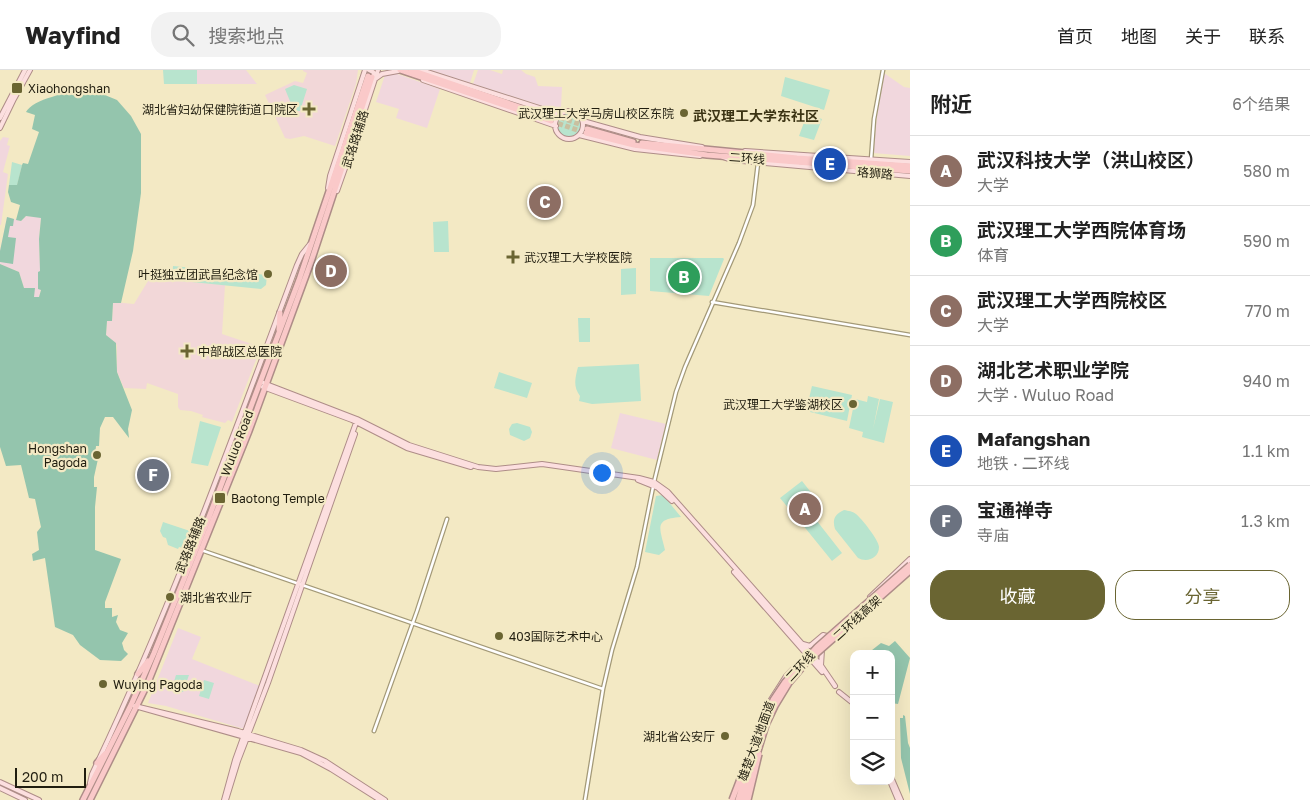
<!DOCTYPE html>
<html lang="zh">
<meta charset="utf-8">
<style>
body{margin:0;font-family:"Golos Text","Noto Sans SC",sans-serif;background:#f2f2f2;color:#222}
.controls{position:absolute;right:15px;bottom:15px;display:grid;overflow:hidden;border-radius:10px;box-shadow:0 5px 20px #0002}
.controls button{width:45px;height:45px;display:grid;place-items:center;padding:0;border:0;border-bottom:1px solid #e0e0e0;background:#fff;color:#222;font:25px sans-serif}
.scale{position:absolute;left:15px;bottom:12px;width:71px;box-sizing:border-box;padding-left:5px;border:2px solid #201d0f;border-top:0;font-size:14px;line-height:18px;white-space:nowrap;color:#201d0f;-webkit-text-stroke:4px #f3e9c4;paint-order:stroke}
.you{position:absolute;left:601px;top:402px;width:18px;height:18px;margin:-12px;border:4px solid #fff;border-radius:50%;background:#1a73e8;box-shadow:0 0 0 8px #1a73e833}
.badge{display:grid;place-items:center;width:32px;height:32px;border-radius:50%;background:#6a6532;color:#fff;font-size:16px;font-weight:700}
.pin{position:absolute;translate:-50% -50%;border:2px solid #fff;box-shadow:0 1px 5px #0006}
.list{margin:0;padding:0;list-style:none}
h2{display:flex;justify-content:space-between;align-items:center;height:65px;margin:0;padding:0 20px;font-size:21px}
h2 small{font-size:16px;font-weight:400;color:#767676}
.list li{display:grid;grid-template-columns:32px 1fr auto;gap:15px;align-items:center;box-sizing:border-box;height:70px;padding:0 20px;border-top:1px solid #e0e0e0}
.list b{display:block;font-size:19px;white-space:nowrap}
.list p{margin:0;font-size:16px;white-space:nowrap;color:#767676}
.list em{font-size:16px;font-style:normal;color:#767676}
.actions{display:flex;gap:10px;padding:15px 20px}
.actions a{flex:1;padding:11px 0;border:1px solid #6a6532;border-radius:20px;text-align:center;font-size:18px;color:#6a6532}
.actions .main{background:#6a6532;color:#fff}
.icon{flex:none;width:28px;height:28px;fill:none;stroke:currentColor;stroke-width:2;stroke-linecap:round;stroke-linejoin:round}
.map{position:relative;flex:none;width:910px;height:730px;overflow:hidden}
header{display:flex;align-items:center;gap:30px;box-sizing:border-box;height:70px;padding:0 25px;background:#fff;border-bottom:1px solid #e0e0e0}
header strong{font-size:24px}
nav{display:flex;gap:28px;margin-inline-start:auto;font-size:18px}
.search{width:350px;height:45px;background:#f2f2f2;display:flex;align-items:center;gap:12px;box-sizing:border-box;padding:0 18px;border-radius:20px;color:#767676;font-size:19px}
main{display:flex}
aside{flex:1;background:#fff}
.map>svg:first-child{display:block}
.commercial{fill:#f1d7dd}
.medical{fill:#f2d7d8}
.green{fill:#b8e4ce}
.forest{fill:#94c5ad}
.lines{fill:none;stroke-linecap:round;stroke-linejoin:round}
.highway-tunnel{stroke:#c9c0a0;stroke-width:5;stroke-dasharray:5 2.5;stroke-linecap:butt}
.minor-casing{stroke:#a39977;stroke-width:5}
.major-casing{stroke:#ae8d88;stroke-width:6}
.highway-casing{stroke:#ae8d88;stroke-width:8}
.minor{stroke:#fff;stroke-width:2.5}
.major{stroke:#fcdfdf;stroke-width:4}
.highway{stroke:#fac9c9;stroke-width:5}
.highway-bridge-casing{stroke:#ae8d88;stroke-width:8;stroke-linecap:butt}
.highway-bridge{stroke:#fac9c9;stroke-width:5}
.poi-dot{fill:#6a6532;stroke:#f3e9c4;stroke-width:2}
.labels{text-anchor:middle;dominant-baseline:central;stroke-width:4.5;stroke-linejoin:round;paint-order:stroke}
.poi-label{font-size:12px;fill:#201d0f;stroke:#f3e9c4;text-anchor:start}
.street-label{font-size:12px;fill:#201d0f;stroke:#f3e9c4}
.neighbourhood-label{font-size:14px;font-weight:bold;fill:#3c3414;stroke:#f3e9c4}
</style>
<header>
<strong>Wayfind</strong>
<div class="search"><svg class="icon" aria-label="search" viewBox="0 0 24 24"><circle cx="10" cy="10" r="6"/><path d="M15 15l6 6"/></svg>搜索地点</div>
<nav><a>首页</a><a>地图</a><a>关于</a><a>联系</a></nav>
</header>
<main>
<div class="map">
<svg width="910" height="730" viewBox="0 0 910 730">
<rect width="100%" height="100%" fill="#f3e9c4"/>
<path class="commercial" d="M197 0H246L257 14H197Z
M430 0H474L470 13Z
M478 0H490L502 4 503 0H521L526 4 535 7 538 16 562 17 561 37 555 40 473 14Z
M389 1 440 19 427 58 396 48 399 39 376 32 386 2Z
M884 3 904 17 910 18V86L873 83 879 28Z
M3 67 9 68 7 75 10 76 3 102 8 104 1 155H0V71Z
M26 146 41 147 39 169 41 219 39 227H34L24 218 19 202 0 194V181L7 147 21 151Z
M620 343 666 354 657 390 611 378Z
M178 558 201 567 192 589 260 616 244 659 166 636 148 633Z"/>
<path class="medical" d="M303 0H358L356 14 335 76 304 66 290 69 285 68 265 25 295 11 303 13 307 3 303 1Z
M156 209 225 215 222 264 255 275 254 280 259 282 232 352 228 350 225 353 202 347 203 345 191 341 180 340 178 337V324L147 313 146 319 124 318 117 302V275L106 265 107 251H112L113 232 134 234 148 211Z"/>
<path class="green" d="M163 0H197V14H164Z
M785 7 830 20 824 40 781 26Z
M294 15 307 19 300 41H294L285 19Z
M557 55a12 12 0 1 1 24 0a12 12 0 1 1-24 0Z
M807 44 822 49 814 70 799 66Z
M12 92 22 95 17 116 9 115Z
M448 151 449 182H434L433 152Z
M650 188H723L724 189 709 226 650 221Z
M173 196 267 205 266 215 261 219 172 210Z
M636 198V224L621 225V199Z
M590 248V272H579L578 248Z
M639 294 641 331 592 334 579 331 580 326C573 317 575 308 578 297Z
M499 302 532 313 527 328 494 318Z
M812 316 852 325 847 351 806 341Z
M868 326 879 329 873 359 880 329 893 332 884 373 862 367 863 362 849 358 855 329 867 332Z
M200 351 221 357 208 396 191 393Z
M517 353 530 357 532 362 530 368 524 371 510 365 509 359 512 354Z
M802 411 821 435 800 452 780 428Z
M663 425 681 447C653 449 660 458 665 480L659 485 645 482 656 426Z
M844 440C849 441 852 441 856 444 861 448 879 470 879 477 879 488 867 493 858 488L835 459C832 449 835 444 844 440Z
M813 446 842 483 832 491 802 454Z
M163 452 190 461 183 478 179 477 178 479 168 475 166 468 163 467 160 461Z
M176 605H189L183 622 172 618Z
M204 610 214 613 209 629 199 626Z"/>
<path class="forest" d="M83 20 100 23 117 30 131 46 141 64V123L133 181 121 233H113L112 251H107L106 265 116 273 117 302 132 340 128 359 129 368 113 347H105L100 358 99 376H96C96 381 93 384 93 389H98L94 407V417H97L95 437V480L121 489 105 532V538H112V547L118 545 116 552 120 560 128 563 122 573 124 580 128 584 121 591 100 590 80 575 73 565 55 557 45 488 33 491 32 484 39 480 37 462 41 457 35 429 29 428 21 395 6 396 0 377V194L19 202 24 218H35L34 227H39L41 220 38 219V202L40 201 39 169 41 148 26 146 21 151 16 150 20 135 11 132 8 122 9 115H17L22 95 23 93 28 94 39 62 32 59 35 45 26 42C33 29 69 22 83 20Z
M7 147 14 149 13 156H10L8 167 16 168 13 194 0 192V181Z
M895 571 910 588 898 634 891 633V584H867L881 573 889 576Z
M903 645 905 646 908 673 910 678V724L901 688 900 648H903Z"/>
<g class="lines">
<path class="highway-tunnel" d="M553 45 588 57
M551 51 586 63"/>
<g class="minor-casing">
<path id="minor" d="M871 90 874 49 883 0
M712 232 910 265
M654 412 676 322 685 297 739 173 753 135 758 93
M201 480 603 619
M374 661 417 541 447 449
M585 730 603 619 612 580 637 497 653 417"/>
</g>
<g class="major-casing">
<path id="major" d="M369 0 373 2 375 6
M421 0 561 45
M375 9 382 4 398 1
M423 10 556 56
M555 55a14 14 0 1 1 28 0a14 14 0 1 1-28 0Z
M0 48 25 0
M583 51 640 67 702 77
M0 58 14 29 30 0
M579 65 635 79 700 86
M745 81 910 92
M723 87 731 90 910 106
M328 118 330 106 365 0
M337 121 355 70 378 0
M261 312 357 349 409 375 478 397 496 399 542 394 639 408 654 412 668 422 820 594 835 616
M263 317 352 350 407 378 471 397
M638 410 658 418 672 431
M734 502 822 602
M870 527 910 489
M803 574 810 576 823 565 827 566
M821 595 822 580
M839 622 854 634
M770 631 786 606 807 584
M135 636 301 683 331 699 380 730
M139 637 238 661 301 680 325 691 385 730
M891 707 901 730
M890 711 898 730
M0 712 39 730
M90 713 92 704C171 539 233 366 297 195L302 184 310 174
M0 718 25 730
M224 730 235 690 357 350
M226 730 238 691 268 613 355 364"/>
</g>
<g class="highway-casing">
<path id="highway" d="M400 0 551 51
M411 0 552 48
M587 59 633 72
M586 63 634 75 707 85 910 101
M642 73 797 88 910 96
M279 260 280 243
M138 604 148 591
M97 693 105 684
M83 730 131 635 154 583 209 447 299 210 368 6
M90 730 147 615 249 361 311 192 372 7"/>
</g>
<use href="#minor" class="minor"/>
<use href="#major" class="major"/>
<use href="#highway" class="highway"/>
<g class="highway-bridge-casing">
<path id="highway-bridge" d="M732 730 745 696
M738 730 763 651 773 630 785 612 817 577 910 495
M743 730 766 655 775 636 789 613 806 593 910 501
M748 730 759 684"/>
</g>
<use href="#highway-bridge" class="highway-bridge"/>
</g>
<g class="poi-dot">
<rect x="11" y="12" width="12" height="12" rx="2.5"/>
<path d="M306.5 31.5h5v5h5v5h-5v5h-5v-5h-5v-5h5z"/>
<circle cx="684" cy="43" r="5"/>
<path d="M510.5 179.5h5v5h5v5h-5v5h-5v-5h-5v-5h5z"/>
<circle cx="268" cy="204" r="5"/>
<path d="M184.5 273.5h5v5h5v5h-5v5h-5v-5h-5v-5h5z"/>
<circle cx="853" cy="334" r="5"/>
<circle cx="97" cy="385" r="5"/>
<rect x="214" y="422" width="12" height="12" rx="2.5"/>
<circle cx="170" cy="527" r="5"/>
<circle cx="499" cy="566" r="5"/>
<circle cx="103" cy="614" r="5"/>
<circle cx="725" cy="666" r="5"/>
</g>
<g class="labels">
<g class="poi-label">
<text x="28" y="18">Xiaohongshan</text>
<text x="298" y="39" text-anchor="end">湖北省妇幼保健院街道口院区</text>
<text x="674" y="43" text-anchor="end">武汉理工大学马房山校区东院</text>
<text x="524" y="187">武汉理工大学校医院</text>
<text x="258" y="204" text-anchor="end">叶挺独立团武昌纪念馆</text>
<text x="198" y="281">中部战区总医院</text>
<text x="843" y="334" text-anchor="end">武汉理工大学鉴湖校区</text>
<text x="87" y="378" text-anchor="end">Hongshan<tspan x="87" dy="14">Pagoda</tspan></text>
<text x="231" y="428">Baotong Temple</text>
<text x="180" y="527">湖北省农业厅</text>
<text x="509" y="566">403国际艺术中心</text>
<text x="113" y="614">Wuying Pagoda</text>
<text x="715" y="666" text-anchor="end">湖北省公安厅</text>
</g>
<g class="street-label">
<text transform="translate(355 69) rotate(-72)">武珞路辅路</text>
<text transform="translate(747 88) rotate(4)">二环线</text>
<text transform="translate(875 103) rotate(5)">珞狮路</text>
<text transform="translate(237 373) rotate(-69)">Wuluo Road</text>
<text transform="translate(190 475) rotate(-68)">武珞路辅路</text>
<text transform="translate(857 548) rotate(-42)">二环线高架</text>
<text transform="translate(800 596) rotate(-47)">二环线</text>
<text transform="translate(756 671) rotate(-70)">雄楚大道地面道</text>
</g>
<g class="neighbourhood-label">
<text x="756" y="45">武汉理工大学东社区</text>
</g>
</g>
</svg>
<div class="controls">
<button>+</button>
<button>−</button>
<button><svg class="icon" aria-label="layers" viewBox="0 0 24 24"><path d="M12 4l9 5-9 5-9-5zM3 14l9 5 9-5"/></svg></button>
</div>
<div class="scale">200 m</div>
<div class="you"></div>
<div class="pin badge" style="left:805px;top:439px;background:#8d6e63">A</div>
<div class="pin badge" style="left:684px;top:207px;background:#2e9e5b">B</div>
<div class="pin badge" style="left:545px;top:132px;background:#8d6e63">C</div>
<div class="pin badge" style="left:331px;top:201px;background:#8d6e63">D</div>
<div class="pin badge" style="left:830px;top:94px;background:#1a4fb4">E</div>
<div class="pin badge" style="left:153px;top:405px;background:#6b7280">F</div>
</div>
<aside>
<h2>附近<small>6个结果</small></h2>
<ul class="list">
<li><span class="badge" style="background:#8d6e63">A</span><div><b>武汉科技大学（洪山校区）</b><p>大学</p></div><em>580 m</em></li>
<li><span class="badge" style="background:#2e9e5b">B</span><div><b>武汉理工大学西院体育场</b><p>体育</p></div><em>590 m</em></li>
<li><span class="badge" style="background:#8d6e63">C</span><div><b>武汉理工大学西院校区</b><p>大学</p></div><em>770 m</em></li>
<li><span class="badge" style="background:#8d6e63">D</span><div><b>湖北艺术职业学院</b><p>大学 · Wuluo Road</p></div><em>940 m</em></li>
<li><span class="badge" style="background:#1a4fb4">E</span><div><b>Mafangshan</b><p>地铁 · 二环线</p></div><em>1.1 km</em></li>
<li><span class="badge" style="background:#6b7280">F</span><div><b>宝通禅寺</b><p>寺庙</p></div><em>1.3 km</em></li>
</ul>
<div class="actions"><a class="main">收藏</a><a>分享</a></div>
</aside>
</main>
